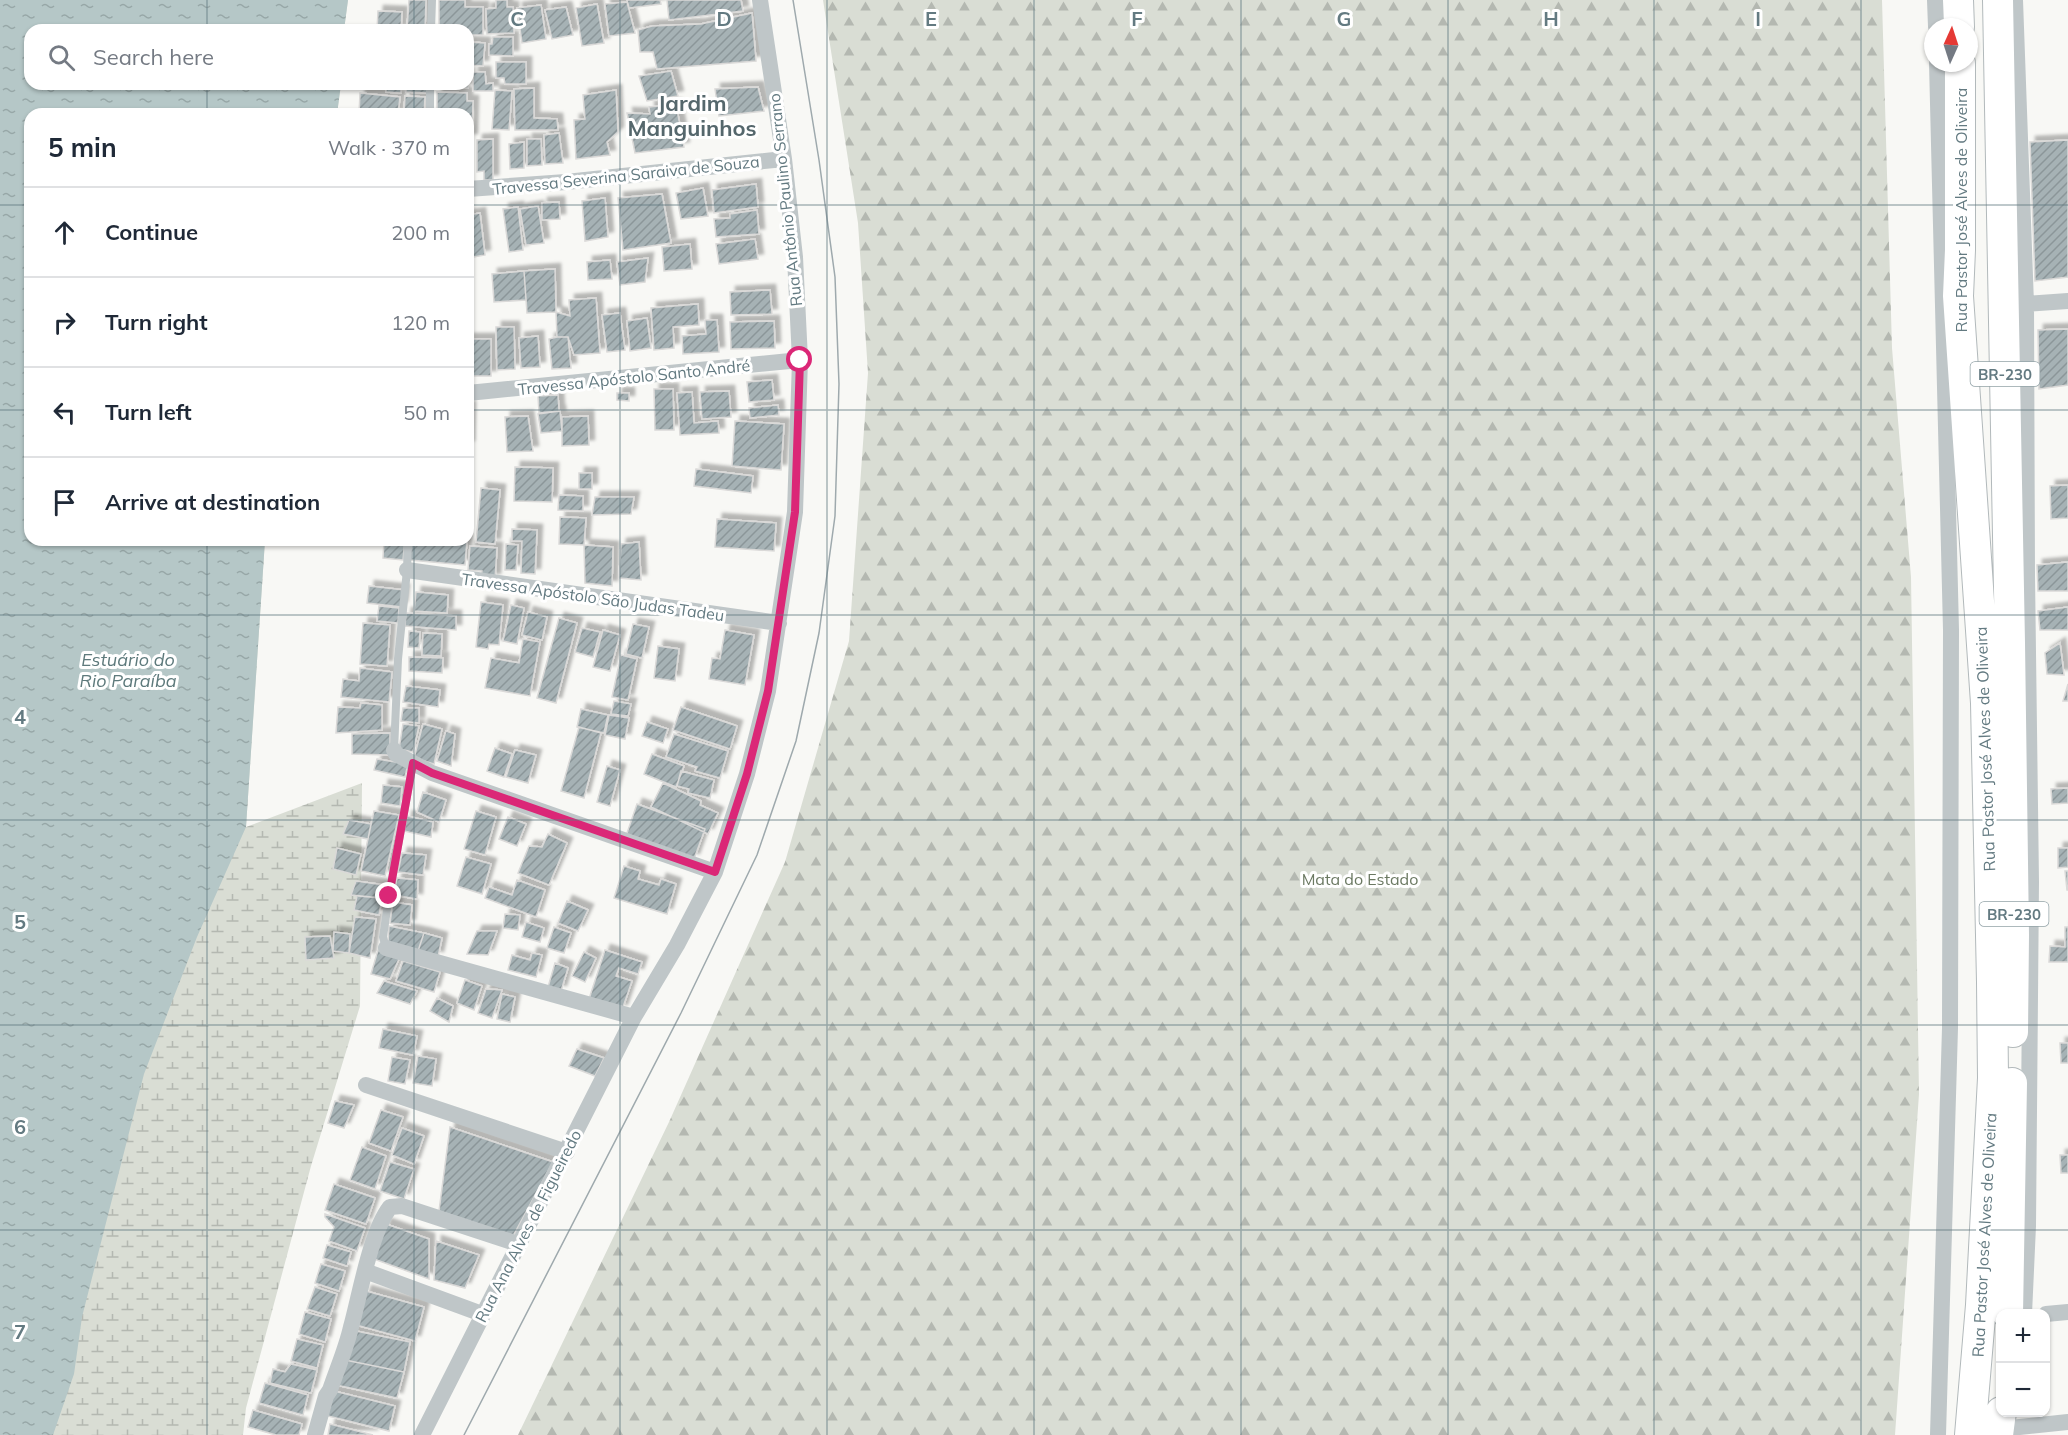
<!DOCTYPE html>
<meta charset="utf-8">
<style>
body{margin:0;font-family:Mulish,sans-serif;background:#f6f6f7;color:#1f2937}
.controls{position:absolute;right:18px;bottom:18px;display:grid;overflow:hidden;border-radius:12px;box-shadow:0 2px 4px #0004}
.controls button{width:54px;height:54px;display:grid;place-items:center;padding:0;border:0;border-bottom:2px solid #e0e1e3;background:#fff;color:#1f2937;font:30px sans-serif}
.compass{position:absolute;left:1924px;top:18px;width:54px;height:54px;border-radius:50%;background:#fff;box-shadow:0 2px 4px #0004;rotate:3deg}
.stop{position:absolute;width:18px;height:18px;margin:-14px;border:4px solid #db2777;border-radius:50%;background:#fff}
.stop.end{background:#db2777;border-color:#fff;box-shadow:0 2px 6px #0008}
.list{margin:0;padding:0;list-style:none}
h2{display:flex;justify-content:space-between;align-items:center;height:78px;margin:0;padding:0 24px;font-size:26px}
h2 small{font-size:20px;font-weight:400;color:#747a83}
.list li{display:grid;grid-template-columns:39px 1fr auto;gap:18px;align-items:center;box-sizing:border-box;height:90px;padding:0 24px;border-top:2px solid #e0e1e3}
.list b{display:block;font-size:22px;white-space:nowrap}
.list em{font-size:20px;font-style:normal;color:#747a83}
.icon{flex:none;width:33px;height:33px;fill:none;stroke:currentColor;stroke-width:2;stroke-linecap:round;stroke-linejoin:round}
.map{position:relative;flex:none;width:2068px;height:1435px;overflow:hidden}
.search{position:absolute;background:#fff;box-shadow:0 2px 4px #0004;left:24px;top:24px;width:450px;height:66px;display:flex;align-items:center;gap:15px;box-sizing:border-box;padding:0 21px;border-radius:18px;color:#747a83;font-size:22px}
.panel{position:absolute;background:#fff;box-shadow:0 2px 4px #0004;left:24px;top:108px;width:450px;height:438px;border-radius:18px}
.map>svg:first-child{display:block}
.forest{fill:url(#forest-firs)}
.wetland{fill:url(#wetland-marsh)}
.water{fill:url(#water-ripples)}
.building{fill:url(#building-hatch);stroke:#dad9d8;stroke-width:1.5;filter:url(#shadow)}
.lines{fill:none;stroke-linecap:round;stroke-linejoin:round}
.highway-casing{stroke:#b2b9bb;stroke-width:32}
.lane{stroke:#bfc6c8;stroke-width:8}
.street{stroke:#bfc6c8;stroke-width:16}
.highway{stroke:#fff;stroke-width:30}
.tram{stroke:#9ea9ad;stroke-width:1.5}
.route{stroke:#db2777;stroke-width:8}
.grid{fill:none;stroke:#637a81;stroke-width:1.5;stroke-opacity:0.55}
.labels{text-anchor:middle;dominant-baseline:central;stroke-width:6;stroke-linejoin:round;paint-order:stroke}
.shield{fill:#fff;stroke:#92a2a7;stroke-width:1.5}
.shield-label{font-size:15px;font-weight:bold;fill:#637a81}
.street-label{font-size:16px;fill:#637a81;stroke:#fff}
.park-label{font-size:16px;fill:#6b7962;stroke:#fff}
.water-label{font-size:18px;font-style:italic;fill:#5e7a7c;stroke:#fff}
.district-label{font-size:22px;font-weight:bold;fill:#55676c;stroke:#fff}
.grid-label{font-size:20px;text-anchor:middle;font-weight:bold;fill:#637a81;stroke:#fff;stroke-width:6;stroke-linejoin:round;paint-order:stroke}
</style>
<div class="map">
<svg width="2068" height="1435" viewBox="0 0 2068 1435">
<defs>
<pattern id="forest-firs" width="22" height="20" patternUnits="userSpaceOnUse" patternTransform="scale(1.5)"><rect width="22" height="20" fill="#d9ddd4"/><path d="M5 1l3.5 6h-7zM16 11l3.5 6h-7z" fill="#b4b8b1"/></pattern>
<pattern id="wetland-marsh" width="20" height="14" patternUnits="userSpaceOnUse" patternTransform="scale(1.5)"><rect width="20" height="14" fill="#d9ddd4"/><path d="M1 5h8M5 5V1M11 12h8M15 12V8" fill="none" stroke="#b4b8b1"/></pattern>
<pattern id="water-ripples" width="26" height="14" patternUnits="userSpaceOnUse" patternTransform="scale(1.5)"><rect width="26" height="14" fill="#b5c7c7"/><path d="M2 4q2-2 4 0t4 0M15 11q2-2 4 0t4 0" fill="none" stroke="#97a7a7"/></pattern>
<pattern id="building-hatch" width="6" height="6" patternUnits="userSpaceOnUse" patternTransform="scale(1.5)"><rect width="6" height="6" fill="#a6b2b5"/><path d="M-1 1l2-2M0 6l6-6M5 7l2-2" fill="none" stroke="#8b9699"/></pattern>
<filter id="shadow"><feDropShadow dx="5.5" dy="-5.5" stdDeviation="1.5" flood-color="#0004"/></filter>
</defs>
<rect width="100%" height="100%" fill="#f8f8f5"/>
<path class="forest" d="M823 0H1882L1892 348 1911 577 1919 1094 1895 1435H518L669 1122 785 862 849 641 868 373 858 223Z"/>
<path class="wetland" d="M35 0H348L344 30H30V84H341L337 114H30V540H265L246 827 362 783 360 1006 311 1166 246 1408 243 1435H0V189Z"/>
<path class="water" d="M0 0H348L344 30H30V84H341L337 114H30V540H265L246 827 197 937 144 1074 82 1317 74 1374 53 1435H0Z"/>
<path class="building" d="M409 0H426L425 30 407 29Z
M439 0H465V7H483V35H468V30H439Z
M496 0H507V7H513L514 33 487 34 486 9 496 8Z
M627 0H660L661 4 629 8Z
M667 0H741L743 11 669 20Z
M627 2 635 33 609 36 605 4Z
M597 4 604 43 582 46 576 8Z
M541 5 546 39 522 43 517 8Z
M566 7 573 35 552 39 545 10Z
M378 11 402 12 401 30H377Z
M752 13 756 61 657 69 653 52H640L638 30 652 26 701 24Z
M493 37H513V56L489 55V44H492Z
M468 42 485 43 483 66 468 65Z
M496 62H526V84H505L504 78H496Z
M671 71 678 96 647 101 639 76Z
M473 72H485L486 84 493 83V91H473Z
M469 73 468 88 439 87 440 84H468Z
M386 84H401V93L386 92Z
M406 84H427V93L406 92Z
M758 87 764 111 719 116 715 89Z
M534 88V118L557 119 558 130H515L514 89Z
M495 90 512 91 509 130 492 129Z
M616 90 618 132 607 142 610 155 576 159 574 120 585 119 583 95Z
M437 92 467 93V101H473L472 139H468V114H437Z
M360 93 400 97 398 114H359Z
M405 96 425 97 424 114H404Z
M676 104 684 147 635 153 627 113 650 114 649 107Z
M559 133 563 163 545 164 544 135Z
M493 139V180H484V171L477 172V140Z
M527 139H541L542 165 527 166Z
M2068 140V277L2035 281 2030 142Z
M524 142V168L510 169 509 144Z
M756 184 758 207 714 213 712 190Z
M703 188 708 216 681 219 676 193Z
M662 194 671 243 623 250 618 198Z
M605 198 608 237 585 241 582 201Z
M559 202 560 219 542 220V203Z
M538 206 544 243 526 245 520 209Z
M518 207 523 250 509 252 503 209Z
M757 210 759 234 716 237 714 219 730 218V214Z
M480 213 485 255 468 258V215Z
M755 239 758 259 719 264 716 244Z
M690 244 692 269 664 271 662 247Z
M648 258 645 282 620 285 617 262Z
M610 260 612 279 588 280 587 262Z
M555 269 556 312 527 313 524 271Z
M524 271 526 300 494 302 492 274Z
M770 290 772 314 731 315 730 292Z
M596 298 600 353 574 355 568 337H557L556 312 570 316 569 300Z
M698 304 699 325 673 327 674 348 654 350 651 308Z
M620 313 625 350 607 352 602 315Z
M647 318 651 348 630 351 627 321Z
M705 320H717L719 352 683 354 682 336 706 334Z
M774 321 775 348 731 349 730 322Z
M496 327H514L515 369 497 370Z
M2068 329V385L2039 389 2038 330Z
M538 336 540 367 521 368 519 338Z
M557 337H568L571 368 552 369 549 339Z
M468 339H491V376H468Z
M772 380 774 400 749 402 747 382Z
M654 389H673L674 430H655Z
M729 391 731 417 702 419 700 392Z
M692 392 694 423 718 421 719 433 680 435 677 393Z
M617 393H629V401L617 400Z
M558 395 559 411 539 413 538 396Z
M778 405 779 415 750 418 749 408Z
M468 407H470L469 446H468Z
M560 411 562 431 541 433 538 414Z
M528 416 533 451 507 452 505 417Z
M588 416 589 445 562 446V417Z
M735 421 784 424 781 470 732 466Z
M515 467 553 468 552 502 514 501Z
M696 469 753 476 751 493 694 486Z
M579 473H592V489H579Z
M2068 485V518L2051 519 2050 486Z
M481 488 500 490 495 544 476 542Z
M559 495 583 496V511L558 510Z
M595 497H634L631 514 592 515Z
M560 517 586 518 584 545 559 544Z
M717 519 776 523 774 551 715 547Z
M512 529 537 530 535 574 521 573 522 541H512Z
M384 540H405L403 560 383 558Z
M411 540H467L465 565 410 560Z
M639 542 641 580 619 578 621 544Z
M506 544 518 545 516 570H505Z
M584 545 613 547 612 586 585 583Z
M470 546 497 548 495 579 481 578 482 571 468 570Z
M2068 562V591H2038L2037 565Z
M369 586 404 590 402 607 367 603Z
M416 592 448 595 447 613 414 611Z
M481 602 503 605 499 645 489 644 488 649 476 647Z
M511 605 524 608 517 644 503 641Z
M379 606 399 608 398 623 377 621Z
M2068 607V630H2040L2038 611Z
M528 612 547 617 542 640 522 635Z
M406 613 456 616V630L405 626Z
M559 618 577 623 556 703 537 698Z
M363 623 390 625 387 666 360 664Z
M633 624 649 627 642 658 626 654Z
M582 628 600 632 593 657 575 652Z
M603 630 620 635 610 671 593 667Z
M725 630 754 635 745 685 709 679 712 658 720 659Z
M409 631 420 632 419 648 408 647Z
M423 633 442 634 441 656 422 655Z
M523 639 540 642 530 696 485 688 491 658 519 663Z
M2060 643 2064 675 2047 674 2045 653Z
M658 646 679 649 675 681 654 678Z
M621 655 637 659 628 700 612 697Z
M409 657 443 658 442 673 409 671Z
M360 668 392 672 389 702 341 697 343 679 359 681Z
M2068 684V701H2063Z
M406 686 440 690 438 707 403 702Z
M614 701 631 704 628 716 611 714Z
M361 703 382 705V730L336 733 338 707 360 708Z
M681 707 737 726 730 749 673 730Z
M403 708H419V723L401 721Z
M581 709 608 715 604 733 577 727Z
M609 715 629 718 625 739 605 735Z
M647 722 668 729 663 743 642 736Z
M403 724 419 726 413 752 399 749Z
M423 724 442 729 434 764 414 758Z
M579 727 601 733 584 798 561 791Z
M446 731 455 734 451 766 437 761Z
M390 733V755L352 754V734Z
M674 734 728 751 720 778 695 771 697 767 666 757Z
M495 748 512 754 504 777 487 771Z
M515 750 536 755 528 783 506 777Z
M652 754 684 766 676 787 644 774Z
M377 759 408 764 405 777 374 770Z
M607 766 620 770 610 806 597 802Z
M681 771 714 780 710 798 688 793 689 789 677 786Z
M663 783 701 801 700 805 718 813 708 834 651 807Z
M383 785 402 787 400 806 381 803Z
M2068 788V803L2052 804 2051 789Z
M423 792 446 800 439 822 417 812Z
M637 804 705 829 694 859 626 836Z
M374 811 399 815 385 876 361 871Z
M476 811 496 817 485 855 464 849Z
M407 816 433 822 431 837 404 831Z
M508 817 526 824 517 846 499 839Z
M349 820 371 824 368 839 343 834Z
M548 834 567 843 549 885 518 873 529 846 542 847Z
M337 848 361 854 356 875 333 869Z
M2058 848H2068V867L2058 868Z
M402 853 426 855 423 875 398 872Z
M466 857 491 864 482 894 457 886Z
M624 866 640 871 638 879 659 885 661 879 676 884 667 914 614 898Z
M2065 871H2068V890H2067Z
M397 878 418 880 417 899 394 895Z
M517 880 545 890 536 917 485 898 489 887 512 895Z
M356 881 384 885 382 898 351 895Z
M357 896 382 898 379 915 354 910Z
M567 901 588 910 578 931 558 923Z
M393 902 412 905 410 925 390 923Z
M505 914 520 915 518 930 503 928Z
M355 917 376 919 370 958 349 953Z
M526 922 544 928 540 942 522 937Z
M389 926 424 933 418 951 388 942Z
M554 927 571 933 564 953 547 948Z
M2065 927H2068V962H2049L2050 946 2065 947Z
M477 931H497L488 955 467 954Z
M334 932 350 934 349 953 333 951Z
M424 933 442 938 438 957 418 951Z
M330 936 334 958 306 960 305 937Z
M378 950 399 959 390 979 371 974Z
M605 950 642 962 638 974 619 968 616 976 632 981 622 1010 589 999Z
M584 952 596 958 585 982 572 976Z
M532 953 542 955 536 977 508 970 512 955 530 960Z
M403 961 440 972 434 992 396 981Z
M555 963 568 968 561 991 548 987Z
M465 980 482 986 474 1010 457 1003Z
M384 981 417 991 410 1004 377 993Z
M486 989 502 990 492 1018 478 1013Z
M502 994 515 997 510 1022 497 1019Z
M437 998 453 1006 449 1022 430 1011Z
M383 1029 417 1036 413 1055 379 1048Z
M2060 1043H2068V1063H2061Z
M577 1049 604 1058 595 1076 569 1066Z
M418 1056 436 1059 432 1086 413 1083Z
M392 1057 410 1060 405 1084 388 1081Z
M335 1101 354 1105 344 1128 328 1123Z
M381 1110 403 1117 391 1151 369 1143Z
M450 1127 553 1162 513 1236 439 1211Z
M402 1128 424 1136 414 1164 392 1155Z
M362 1147 386 1156 375 1189 350 1180Z
M2060 1155H2068V1173H2061Z
M390 1162 414 1169 404 1199 380 1191Z
M334 1184 375 1198 366 1224 325 1210Z
M325 1214 365 1228 357 1251 329 1241 334 1227 325 1217Z
M386 1224 429 1239V1279L374 1259Z
M436 1241 479 1255 465 1288 434 1280Z
M327 1245 351 1252 347 1266 323 1258Z
M321 1264 345 1271 339 1291 315 1283Z
M315 1287 337 1294 330 1316 307 1309Z
M366 1291 424 1307 415 1341 356 1325Z
M305 1312 331 1319 325 1342 299 1334Z
M351 1330 410 1342 404 1372 345 1360Z
M297 1339 323 1345 317 1368 291 1361Z
M345 1360 404 1372 397 1398 336 1385Z
M291 1364 317 1370 311 1393 270 1383 273 1369 285 1372Z
M265 1383 308 1395 303 1415 259 1403Z
M330 1390 395 1406 389 1431 324 1415Z
M253 1410 302 1424 299 1435H276L248 1427Z
M330 1424 373 1435H328Z"/>
<g class="lines">
<g class="highway-casing">
<path id="highway" d="M1958 0 1959 27
M1998 0 2010 643 2014 935 2013 1032
M1960 63V250L1958 296 1986 703 1992 982 1993 1078 1981 1305 1970 1435
M2008 1314 2012 1083
M1998 1435 2001 1412"/>
</g>
<path class="lane" d="M431 30 432 0
M430 114V84
M394 750 398 659 407 570 408 540
M386 948 383 937 389 896 413 763"/>
<path class="street" d="M1935 0 1936 27
M2015 0 2026 304 2027 576 2031 882 2028 1226 2024 1314
M1937 63 1951 630 1950 1028 1938 1435
M468 189 566 182 784 159
M2026 304 2068 301
M468 393 800 360
M407 570 779 623
M394 750 396 754 432 773 715 872
M386 948 634 1017
M366 1085 567 1152
M365 1271 482 1314
M2046 1314 2068 1312
M2010 1428 2068 1422
M315 1435 326 1396 330 1390C337 1369 346 1349 351 1327 360 1295 370 1233 390 1207L402 1206 518 1244
M422 1435 634 1017 677 945 715 872 747 774 768 691 795 512 800 360 795 257 784 159 760 0"/>
<use href="#highway" class="highway"/>
<path class="tram" d="M464 1435 681 1013 757 855 796 741 819 633 835 516 839 384 835 277 819 160 793 0"/>
</g>
<g class="lines">
<path class="route" d="M389 896 413 763 432 773 715 872 747 774 768 691 795 512 800 360"/>
</g>
<path class="grid" d="M207 0V30M414 0V30M620 0V1435M827 0V1435M1034 0V1435M1241 0V1435M1448 0V1435M1654 0V1435M1861 0V1435M207 84V114M414 84V114M0 205H30M468 205H2068M0 410H30M468 410H2068M207 540V1435M414 540V1435M0 615H2068M0 820H2068M0 1025H2068M0 1230H2068"/>
<g class="labels">
<g class="shield">
<rect x="1970.5" y="362" width="69" height="24" rx="4.5"/>
<rect x="1979.5" y="902" width="69" height="24" rx="4.5"/>
</g>
<g class="shield-label">
<text x="2005" y="374">BR-230</text>
<text x="2014" y="914">BR-230</text>
</g>
<g class="street-label">
<text transform="translate(626 175) rotate(-6)">Travessa Severina Saraiva de Souza</text>
<text transform="translate(785 200) rotate(-96)">Rua Antônio Paulino Serrano</text>
<text transform="translate(1961 210) rotate(-90)">Rua Pastor José Alves de Oliveira</text>
<text transform="translate(634 377) rotate(-6)">Travessa Apóstolo Santo André</text>
<text transform="translate(593 597) rotate(8)">Travessa Apóstolo São Judas Tadeu</text>
<text transform="translate(1985 749) rotate(-92)">Rua Pastor José Alves de Oliveira</text>
<text transform="translate(528 1226) rotate(-63)">Rua Ana Alves de Figueiredo</text>
<text transform="translate(1984 1235) rotate(-87)">Rua Pastor José Alves de Oliveira</text>
</g>
<g class="park-label">
<text x="1360" y="879">Mata do Estado</text>
</g>
<g class="water-label">
<text x="128" y="659">Estuário do<tspan x="128" dy="21">Rio Paraíba</tspan></text>
</g>
<g class="district-label">
<text x="692" y="103">Jardim<tspan x="692" dy="25">Manguinhos</tspan></text>
</g>
</g>
<g class="grid-label">
<text x="517" y="26">C</text>
<text x="724" y="26">D</text>
<text x="931" y="26">E</text>
<text x="1137" y="26">F</text>
<text x="1344" y="26">G</text>
<text x="1551" y="26">H</text>
<text x="1758" y="26">I</text>
<text x="20" y="724">4</text>
<text x="20" y="929">5</text>
<text x="20" y="1134">6</text>
<text x="20" y="1339">7</text>
</g>
</svg>
<div class="controls">
<button>+</button>
<button>−</button>
</div>
<svg class="compass" viewBox="-18 -18 36 36"><path d="M0-13l5 13h-10z" fill="#e53935"/><path d="M0 13l5-13h-10z" fill="#747a83"/></svg>
<div class="stop" style="left:800px;top:360px"></div>
<div class="stop end" style="left:389px;top:896px"></div>
<div class="search"><svg class="icon" aria-label="search" viewBox="0 0 24 24"><circle cx="10" cy="10" r="6"/><path d="M15 15l6 6"/></svg>Search here</div>
<section class="panel">
<h2>5 min<small>Walk · 370 m</small></h2>
<ul class="list">
<li><svg class="icon" aria-label="ahead" viewBox="0 0 24 24"><path d="M12 20V5M6 11l6-6 6 6"/></svg><div><b>Continue</b></div><em>200 m</em></li>
<li><svg class="icon" aria-label="right" viewBox="0 0 24 24"><path d="M7 20v-9h11M14 6l5 5-5 5"/></svg><div><b>Turn right</b></div><em>120 m</em></li>
<li><svg class="icon" aria-label="left" viewBox="0 0 24 24"><path d="M17 20v-9H6M10 6l-5 5 5 5"/></svg><div><b>Turn left</b></div><em>50 m</em></li>
<li><svg class="icon" aria-label="arrive" viewBox="0 0 24 24"><path d="M6 21V4h12l-3 4 3 4H6"/></svg><div><b>Arrive at destination</b></div></li>
</ul>
</section>
</div>
